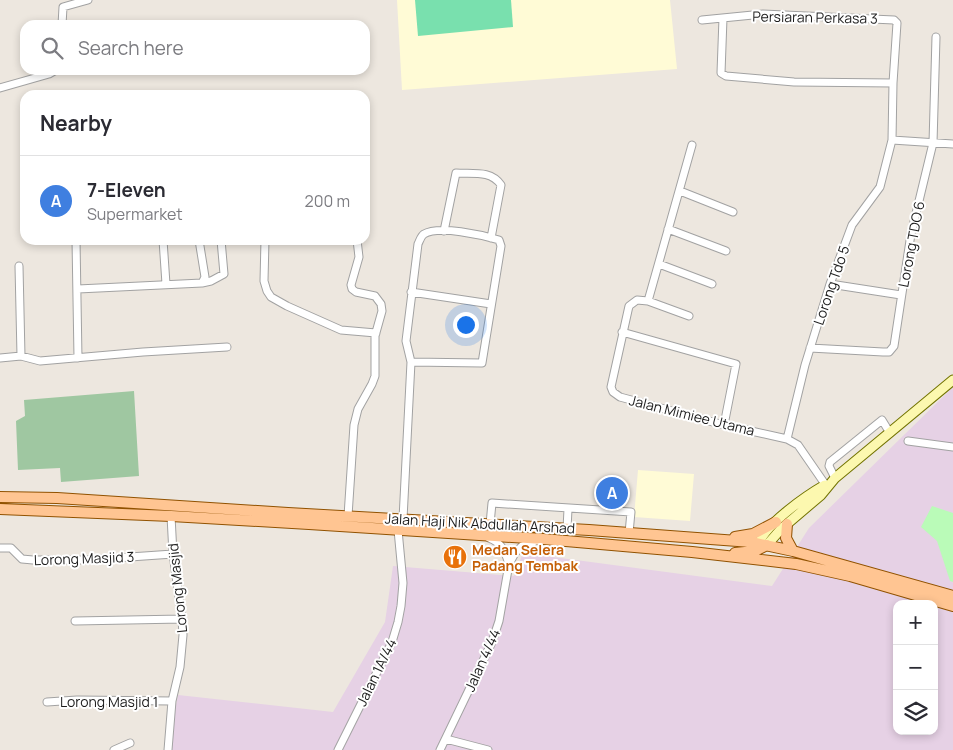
<!DOCTYPE html>
<meta charset="utf-8">
<style>
body{margin:0;font-family:Manrope,sans-serif;background:#f7f7f7;color:#2b2b33}
.controls{position:absolute;right:15px;bottom:15px;display:grid;overflow:hidden;border-radius:10px;box-shadow:0 2px 8px #0003}
.controls button{width:45px;height:45px;display:grid;place-items:center;padding:0;border:0;border-bottom:1px solid #e1e1e2;background:#fff;color:#2b2b33;font:25px sans-serif}
.you{position:absolute;left:465px;top:324px;width:18px;height:18px;margin:-12px;border:4px solid #fff;border-radius:50%;background:#1a73e8;box-shadow:0 0 0 8px #1a73e833}
.badge{display:grid;place-items:center;width:32px;height:32px;border-radius:50%;background:#0f766e;color:#fff;font-size:16px;font-weight:700}
.pin{position:absolute;translate:-50% -50%;border:2px solid #fff;box-shadow:0 1px 5px #0006}
.list{margin:0;padding:0;list-style:none}
h2{display:flex;justify-content:space-between;align-items:center;height:65px;margin:0;padding:0 20px;font-size:21px}
h2 small{font-size:16px;font-weight:400;color:#7c7c81}
.list li{display:grid;grid-template-columns:32px 1fr auto;gap:15px;align-items:center;box-sizing:border-box;height:90px;padding:0 20px;border-top:1px solid #e1e1e2}
.list b{display:block;font-size:19px;white-space:nowrap}
.list p{margin:0;font-size:16px;white-space:nowrap;color:#7c7c81}
.list em{font-size:16px;font-style:normal;color:#7c7c81}
.icon{flex:none;width:28px;height:28px;fill:none;stroke:currentColor;stroke-width:2;stroke-linecap:round;stroke-linejoin:round}
.map{position:relative;flex:none;width:953px;height:750px;overflow:hidden}
.search{position:absolute;background:#fff;box-shadow:0 2px 8px #0003;left:20px;top:20px;width:350px;height:55px;display:flex;align-items:center;gap:12px;box-sizing:border-box;padding:0 18px;border-radius:15px;color:#7c7c81;font-size:19px}
.panel{position:absolute;background:#fff;box-shadow:0 2px 8px #0003;left:20px;top:90px;width:350px;height:155px;border-radius:15px}
.map>svg:first-child{display:block}
.industrial{fill:#e6d1e5;fill-rule:evenodd}
.education{fill:#fffbd6}
.cemetery{fill:#9fc7a1}
.park{fill:#bafbb8}
.pitch{fill:#79e0ae}
.lines{fill:none;stroke-linecap:round;stroke-linejoin:round}
.minor-casing{stroke:#a2a2a2;stroke-width:9}
.secondary-casing{stroke:#727301;stroke-width:11}
.primary-casing{stroke:#915200;stroke-width:12}
.minor{stroke:#fff;stroke-width:7}
.secondary{stroke:#fcf8af;stroke-width:9}
.primary{stroke:#ffc592;stroke-width:10}
.labels{text-anchor:middle;dominant-baseline:central;stroke-width:4;stroke-linejoin:round;paint-order:stroke}
.street-label{font-size:14px;fill:#1b1b1b;stroke:#fff}
.food-label{font-size:14px;font-weight:bold;fill:#c56008;stroke:#fff;text-anchor:start}
</style>
<div class="map">
<svg width="953" height="750" viewBox="0 0 953 750">
<rect width="100%" height="100%" fill="#ede7df"/>
<path class="industrial" d="M953 387V750H167L178 695 333 712 385 622 393 566 514 576 523 553 772 586 809 528ZM897 604H934V731H897Z"/>
<path class="education" d="M397 0H670L677 69 402 90Z
M638 470 694 474 690 521 634 517Z"/>
<path class="cemetery" d="M134 391 139 476 61 482 60 468 18 470 16 421 25 416 24 400Z"/>
<path class="park" d="M932 506 953 513V582L950 581 937 541 921 527Z"/>
<path class="pitch" d="M415 0H511L513 27 418 36Z"/>
<g class="lines">
<g class="minor-casing">
<path id="minor" d="M723 18 721 73 726 76 794 82 893 83
M702 20 763 14 894 20 897 23 893 83 892 140 880 187 852 225 830 284 805 365 787 439
M62 25 63 7 88 0
M0 88 49 74 56 70
M892 140 953 144
M680 191 733 212
M668 229 726 251
M444 231 456 173C473 174 491 170 501 185L491 238
M76 240 78 358
M163 240 166 284
M265 240 264 281 267 291 271 297 287 306 341 330 376 333
M659 264 712 284
M19 266 21 356
M202 283 211 281 224 274 221 240
M830 284 901 295
M78 289 202 283 205 277 199 240
M411 292 491 304
M648 301 692 145
M689 316 648 301 637 300 629 306 611 387 613 392 620 397 724 425 787 439 798 445 827 487
M622 332 736 364 724 425
M810 348 883 352H889L894 346 911 234 933 143 936 37
M0 358 21 356 40 361 143 352 227 347
M908 441 953 447
M835 478 829 466 830 462 882 420 890 433
M348 516 354 425 358 409 372 384 375 376V336L382 311 381 304 375 296 356 292 352 289 351 285 359 257 357 240
M403 519 411 362 406 341 418 244C420 240 421 236 424 234 439 225 482 235 499 240L501 246 482 363 411 362
M490 524 492 503 631 512 629 533
M567 529 568 509
M489 538C502 543 505 551 509 564
M0 548H11L22 559 33 560H87L173 554
M75 621 182 619
M47 702 77 700 172 701
M446 739 488 750
M114 750 130 743
M168 750 172 701 180 667 183 635 182 619 173 554 171 516
M338 750 392 642 398 622 401 606 403 583 398 530
M440 750 492 642 499 621 509 564 515 553 522 546 536 541"/>
</g>
<g class="secondary-casing">
<path id="secondary" d="M758 544C767 523 806 496 825 485
M767 545 781 529 821 495 835 478 953 380"/>
</g>
<g class="primary-casing">
<path id="primary" d="M0 497 57 498 288 513 589 530 751 542 793 551 953 596
M0 509 171 516 309 524 543 539 692 552 796 564 850 576 953 606
M787 524 786 538 793 551
M735 537 753 534 776 522
M735 553 755 551 767 545"/>
</g>
<use href="#minor" class="minor"/>
<use href="#secondary" class="secondary"/>
<use href="#primary" class="primary"/>
</g>
<defs>
<g id="restaurant-disc" transform="scale(1.25)"><circle r="9.5" fill="#e8710a" stroke="#fff"/><path d="M-5-6h1v4h1v-4h1v4h1v-4h1v5L-1.5 .5V6h-2V.5L-5-1ZM5-6V6H3V1.5H1.5Q1.5-4 5-6Z" fill="#fff"/></g>
</defs>
<g fill-rule="evenodd">
<use href="#restaurant-disc" x="455" y="557"/>
</g>
<g class="labels">
<g class="street-label">
<text transform="translate(815 17) rotate(1)">Persiaran Perkasa 3</text>
<text transform="translate(911 244) rotate(-79)">Lorong TDO 6</text>
<text transform="translate(831 285) rotate(-71)">Lorong Tdo 5</text>
<text transform="translate(692 415) rotate(14)">Jalan Mimiee Utama</text>
<text transform="translate(480 523) rotate(3)">Jalan Haji Nik Abdullah Arshad</text>
<text transform="translate(84 558) rotate(-2)">Lorong Masjid 3</text>
<text transform="translate(177 588) rotate(-96)">Lorong Masjid</text>
<text transform="translate(482 660) rotate(-66)">Jalan 4/44</text>
<text transform="translate(376 672) rotate(-64)">Jalan 1A/44</text>
<text x="109" y="701">Lorong Masjid 1</text>
</g>
<g class="food-label">
<text x="472" y="549">Medan Selera<tspan x="472" dy="16">Padang Tembak</tspan></text>
</g>
</g>
</svg>
<div class="controls">
<button>+</button>
<button>−</button>
<button><svg class="icon" aria-label="layers" viewBox="0 0 24 24"><path d="M12 4l9 5-9 5-9-5zM3 14l9 5 9-5"/></svg></button>
</div>
<div class="you"></div>
<div class="pin badge" style="left:612px;top:493px;background:#3f7fe0">A</div>
<div class="search"><svg class="icon" aria-label="search" viewBox="0 0 24 24"><circle cx="10" cy="10" r="6"/><path d="M15 15l6 6"/></svg>Search here</div>
<section class="panel">
<h2>Nearby<small></small></h2>
<ul class="list">
<li><span class="badge" style="background:#3f7fe0">A</span><div><b>7-Eleven</b><p>Supermarket</p></div><em>200 m</em></li>
</ul>
</section>
</div>
